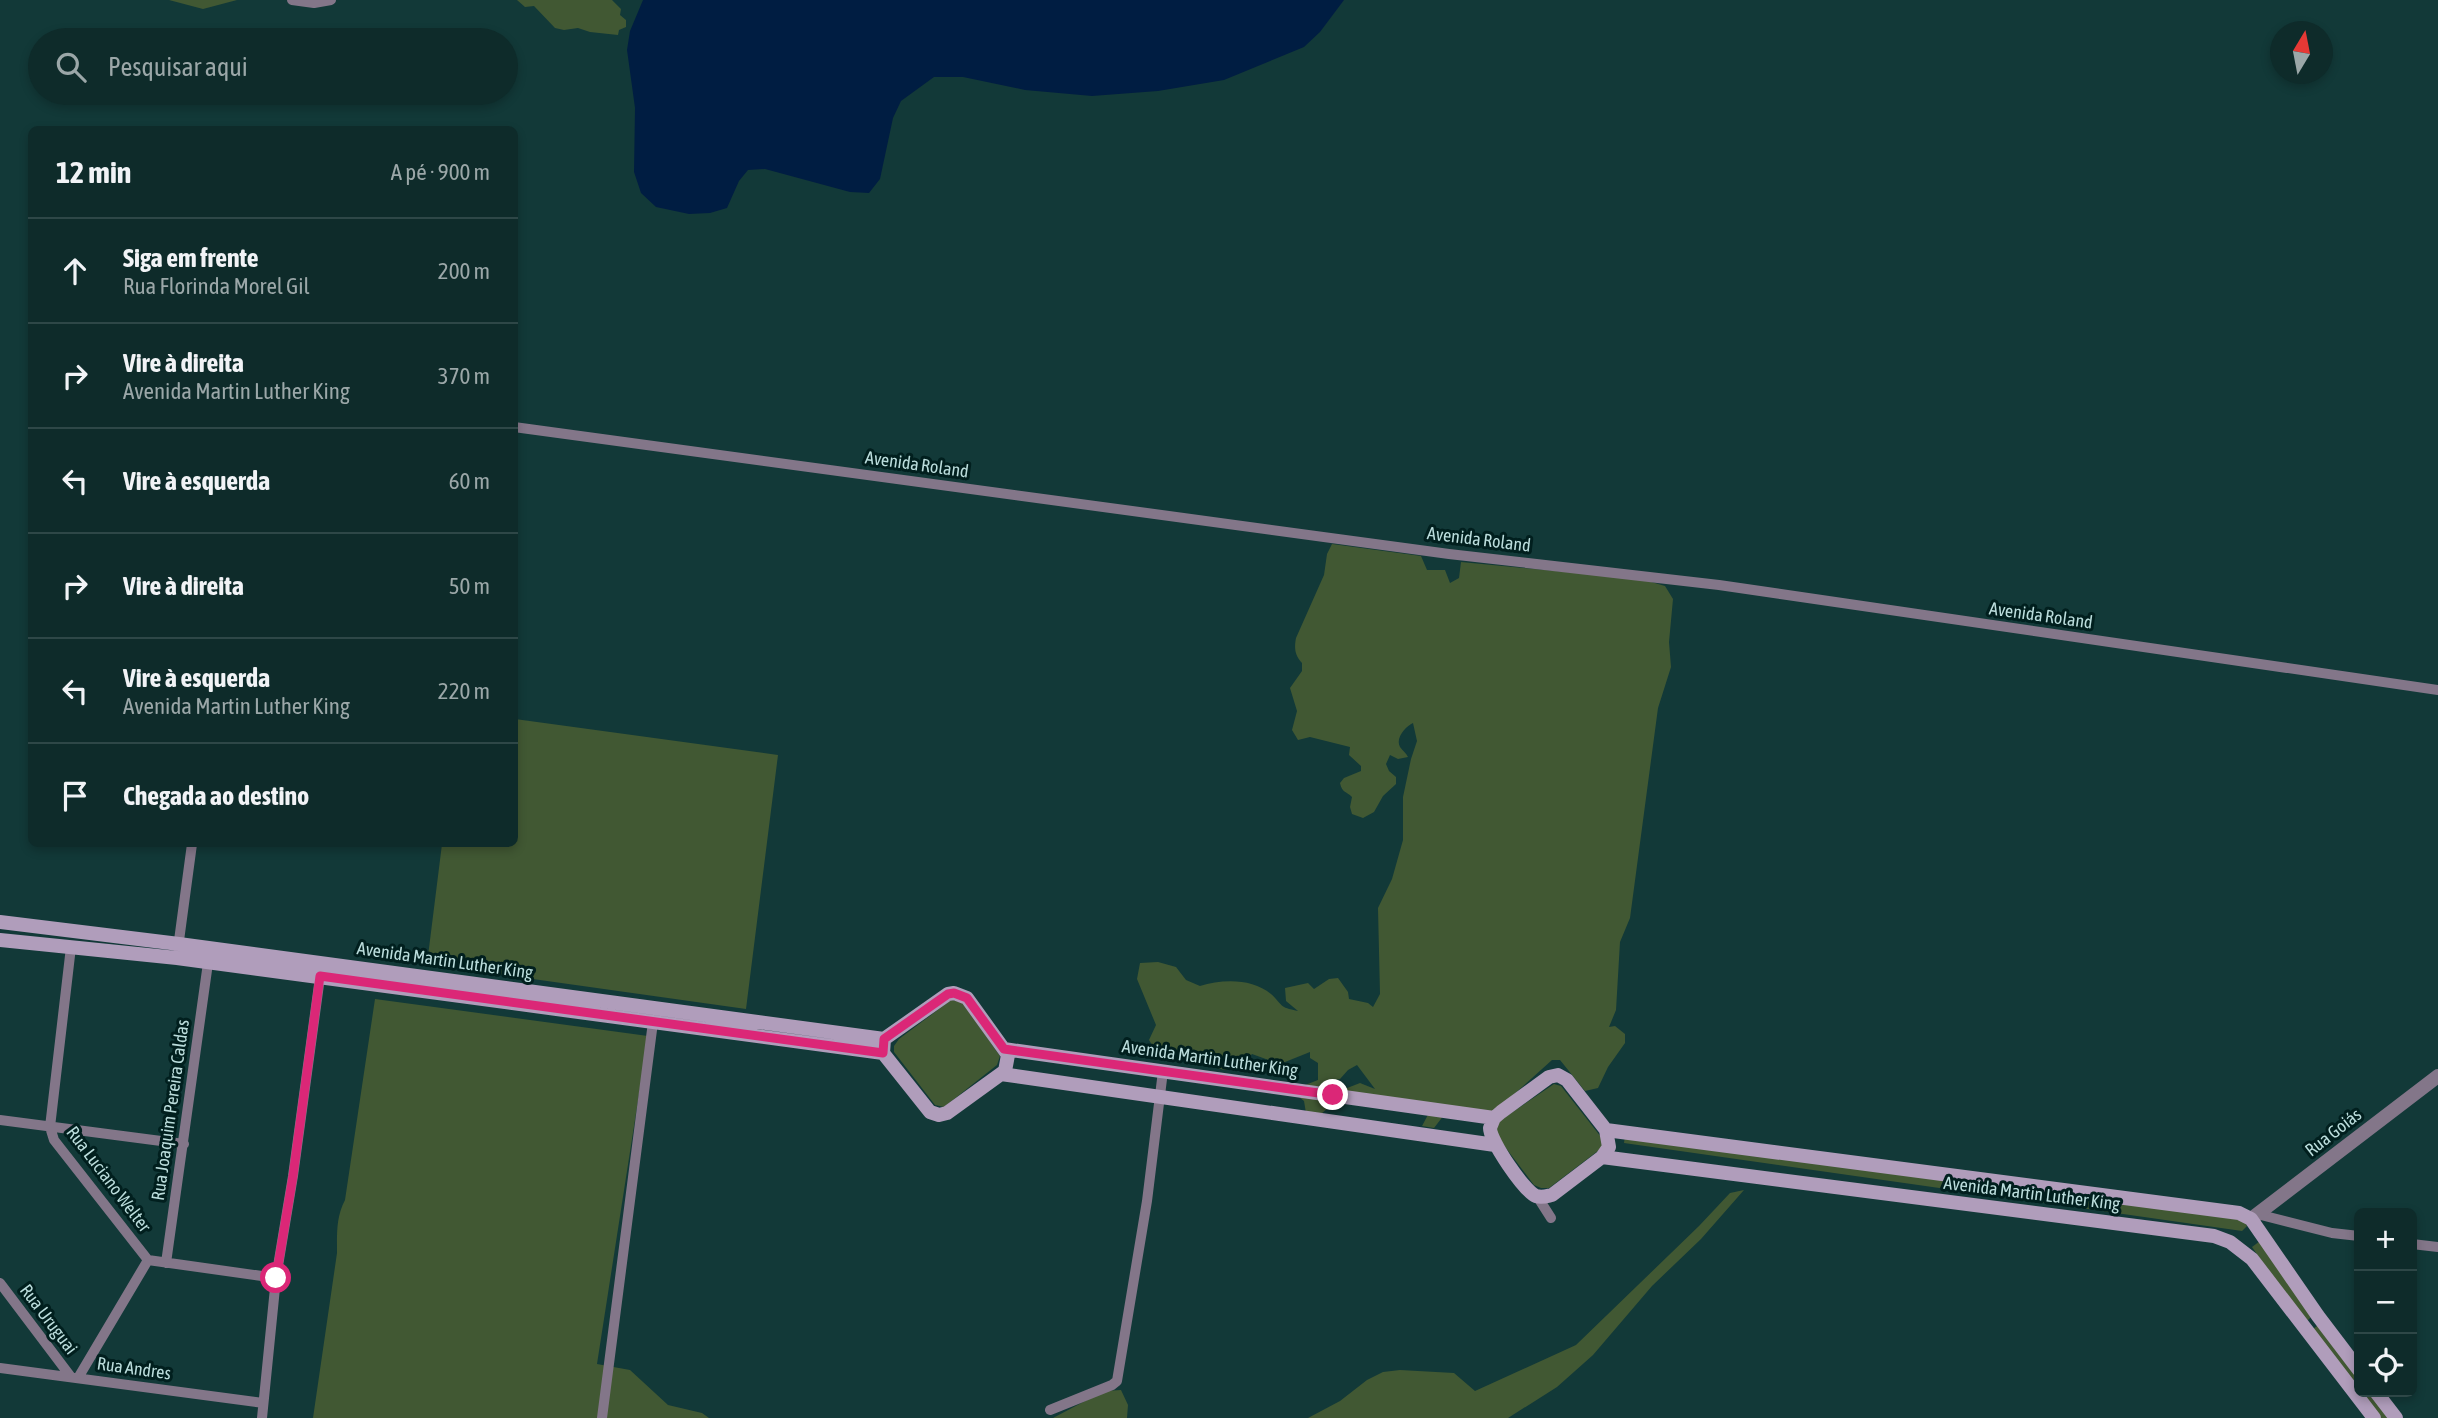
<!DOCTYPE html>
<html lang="pt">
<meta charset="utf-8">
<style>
body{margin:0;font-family:"Asap Condensed",sans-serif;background:#173332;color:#f1f3f6}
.controls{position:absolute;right:21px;bottom:21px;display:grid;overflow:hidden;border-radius:10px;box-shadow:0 4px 10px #0003}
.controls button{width:63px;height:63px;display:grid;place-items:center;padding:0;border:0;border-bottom:2px solid #2e4747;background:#0e2b2a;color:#f1f3f6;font:35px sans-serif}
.compass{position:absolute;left:2270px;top:21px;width:63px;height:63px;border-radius:50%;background:#0e2b2a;box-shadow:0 4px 10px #0003;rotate:10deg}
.stop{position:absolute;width:21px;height:21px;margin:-16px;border:5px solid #db2777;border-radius:50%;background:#fff}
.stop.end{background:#db2777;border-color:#fff;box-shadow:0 2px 7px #0008}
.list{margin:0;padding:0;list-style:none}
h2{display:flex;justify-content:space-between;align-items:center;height:91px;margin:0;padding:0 28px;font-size:30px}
h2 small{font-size:23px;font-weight:400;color:#9ba7a8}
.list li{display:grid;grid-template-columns:46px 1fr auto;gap:21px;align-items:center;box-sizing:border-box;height:105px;padding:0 28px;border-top:2px solid #2e4747}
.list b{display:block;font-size:26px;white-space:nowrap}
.list p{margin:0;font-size:23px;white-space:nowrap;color:#9ba7a8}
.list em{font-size:23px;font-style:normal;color:#9ba7a8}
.icon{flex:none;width:38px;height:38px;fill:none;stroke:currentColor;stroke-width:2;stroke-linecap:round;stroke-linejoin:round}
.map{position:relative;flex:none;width:2438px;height:1418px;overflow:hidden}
.search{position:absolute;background:#0e2b2a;box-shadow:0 4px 10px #0003;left:28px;top:28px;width:490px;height:77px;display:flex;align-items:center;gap:18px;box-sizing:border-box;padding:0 24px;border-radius:38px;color:#9ba7a8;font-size:26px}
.panel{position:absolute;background:#0e2b2a;box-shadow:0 4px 10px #0003;left:28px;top:126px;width:490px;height:721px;border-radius:10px}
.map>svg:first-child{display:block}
.green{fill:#415833}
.water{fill:#001d42}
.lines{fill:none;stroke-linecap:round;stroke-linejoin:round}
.minor{stroke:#837689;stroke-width:10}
.tertiary{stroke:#837689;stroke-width:14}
.secondary{stroke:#b09dbb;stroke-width:14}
.route{stroke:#db2777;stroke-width:9}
.labels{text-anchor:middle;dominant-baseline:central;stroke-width:6;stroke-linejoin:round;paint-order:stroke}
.street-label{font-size:18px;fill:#bbdddc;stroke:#011f1e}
</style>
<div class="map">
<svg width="2438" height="1418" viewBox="0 0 2438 1418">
<rect width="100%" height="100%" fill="#123938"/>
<path class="green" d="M169 0H237L203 9Z
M517 0H612L621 9 620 15 626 20V27L619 30 618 35 590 32 578 28 564 30 555 28 534 6 525 7Z
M1332 544 1421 556 1427 570H1445L1450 583 1459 578 1461 562 1641 579 1665 586 1673 599 1669 642 1671 667 1658 708 1630 918 1620 942 1616 1010 1609 1027 1615 1026 1625 1034V1043L1608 1067 1598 1088 1585 1091 1560 1060H1552L1492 1114 1444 1115 1434 1128 1422 1126 1430 1111 1397 1105 1385 1110 1342 1090 1360 1083 1375 1089 1357 1065 1348 1070 1340 1079 1322 1083 1320 1091 1328 1108 1321 1114 1306 1113 1304 1101 1299 1097 1300 1087 1318 1080V1063L1310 1058V1052L1280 1064 1252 1054 1241 1066 1225 1070 1158 1055 1149 1040 1156 1025 1137 979 1140 963 1158 962 1176 967 1186 980 1200 986C1222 979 1252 978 1271 994 1284 1006 1278 1007 1298 1011L1286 1001 1285 988 1308 983 1314 989 1329 979 1338 978 1348 992 1349 999 1368 1003 1373 1007 1380 994 1378 908 1392 879 1403 840V797L1411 759 1417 741 1413 723C1406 726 1395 738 1400 747 1403 751 1406 753 1408 757L1398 759 1390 755 1386 764 1389 771 1396 777V784L1383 796 1374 812 1363 818 1352 814 1350 807 1352 797C1346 791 1342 793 1340 783L1344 778 1361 771V766L1349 755 1350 747 1310 737 1298 740 1292 730 1297 711 1290 688 1302 671V663C1295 655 1294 649 1296 638L1324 575 1327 554Z
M515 719 778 755 746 1009 427 964 442 844H514Z
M375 999 648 1036 597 1364 630 1370 668 1405 702 1413 709 1418H313L337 1253C337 1234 336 1217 345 1200Z
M951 1000 962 1002 1000 1056 997 1065 944 1107 935 1105 894 1052V1046L899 1039Z
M1554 1084 1561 1086 1601 1137 1603 1147 1549 1188H1541L1534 1185 1496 1135 1498 1122Z
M1625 1135 2243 1220 2247 1226 2242 1231 1624 1143Z
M1744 1190 1701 1239 1652 1286 1593 1355 1557 1387 1508 1418H1308L1340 1401 1367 1380 1383 1372 1400 1370 1454 1373 1475 1391 1576 1345 1699 1226 1730 1193Z
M2260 1241 2311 1317 2308 1320H2302L2252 1247Z
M2321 1323 2359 1374V1392H2373L2393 1418H2376L2309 1332Z
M1121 1390 1128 1405 1127 1418H1053L1104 1391Z"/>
<path class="water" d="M643 0H1344L1320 32 1304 47 1224 80 1158 91 1092 96 1025 90 963 77H934L901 101 893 118 880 179 869 193 850 192 765 169 748 170 739 181 727 208 710 213 689 214 656 207 641 193 634 172 635 108 627 50 630 31Z"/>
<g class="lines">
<path class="minor" d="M292 0 314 3 331 0
M514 427 1449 554 1719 585 2438 690
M71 947 50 1127 54 1140 148 1260 276 1278
M178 948 192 844
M0 1120 184 1144
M1537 1196 1551 1218
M2257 1214 2332 1233 2359 1236
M2412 1244 2438 1247
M166 1263 208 963
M0 1283 71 1377
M0 1368 263 1403
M78 1378 148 1260
M1050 1410 1112 1385 1117 1381 1147 1201 1163 1071
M262 1418 276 1278 293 1176 320 977
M602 1418 653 1022"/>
<path class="tertiary" d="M2251 1219 2438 1076"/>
<path class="secondary" d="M0 922 179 944 884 1039
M0 940 177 958 883 1053
M954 993 967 998 1008 1055 1005 1071 947 1113 939 1115 930 1112 883 1053 884 1039 948 994Z
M1004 1049 1494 1118
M1001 1074 1495 1145
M1558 1075 1567 1080 1606 1130 1609 1147 1602 1157 1552 1195C1547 1196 1542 1198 1536 1196 1524 1191 1490 1141 1490 1128L1494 1118 1501 1112 1549 1077Z
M1606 1130 2239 1213 2251 1219 2318 1316 2359 1370
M1602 1157 2214 1236 2230 1242 2252 1259 2374 1418
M2376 1392 2396 1418"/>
</g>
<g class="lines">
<path class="route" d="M276 1278 293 1176 320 976 883 1053 884 1039 948 994 954 993 967 998 1004 1049 1333 1095"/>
</g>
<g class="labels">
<g class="street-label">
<text transform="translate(917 464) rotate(8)">Avenida Roland</text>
<text transform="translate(1479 539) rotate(7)">Avenida Roland</text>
<text transform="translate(2041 615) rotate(8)">Avenida Roland</text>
<text transform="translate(445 960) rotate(8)">Avenida Martin Luther King</text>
<text transform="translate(1210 1058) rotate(8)">Avenida Martin Luther King</text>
<text transform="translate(170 1110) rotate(-82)">Rua Joaquim Pereira Caldas</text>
<text transform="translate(2333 1132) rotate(-38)">Rua Goiás</text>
<text transform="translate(109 1179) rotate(53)">Rua Luciano Welter</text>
<text transform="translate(2032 1193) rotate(7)">Avenida Martin Luther King</text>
<text transform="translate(49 1319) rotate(53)">Rua Uruguai</text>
<text transform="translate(134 1368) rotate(8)">Rua Andres</text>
</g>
</g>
</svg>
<div class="controls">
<button>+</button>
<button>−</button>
<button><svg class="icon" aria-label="locate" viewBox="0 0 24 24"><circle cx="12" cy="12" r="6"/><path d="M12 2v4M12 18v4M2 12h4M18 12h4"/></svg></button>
</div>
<svg class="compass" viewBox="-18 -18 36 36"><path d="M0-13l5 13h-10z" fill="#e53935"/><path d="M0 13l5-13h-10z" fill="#9ba7a8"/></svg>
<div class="stop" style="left:276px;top:1278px"></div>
<div class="stop end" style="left:1333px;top:1095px"></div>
<div class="search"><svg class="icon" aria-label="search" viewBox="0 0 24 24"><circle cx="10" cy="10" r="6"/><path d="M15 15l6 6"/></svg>Pesquisar aqui</div>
<section class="panel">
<h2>12 min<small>A pé · 900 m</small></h2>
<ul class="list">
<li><svg class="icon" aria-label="ahead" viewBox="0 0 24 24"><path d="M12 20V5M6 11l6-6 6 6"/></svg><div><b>Siga em frente</b><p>Rua Florinda Morel Gil</p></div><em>200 m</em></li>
<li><svg class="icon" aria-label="right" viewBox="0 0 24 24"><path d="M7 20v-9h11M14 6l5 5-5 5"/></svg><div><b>Vire à direita</b><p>Avenida Martin Luther King</p></div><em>370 m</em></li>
<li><svg class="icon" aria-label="left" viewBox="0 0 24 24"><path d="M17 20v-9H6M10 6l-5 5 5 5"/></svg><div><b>Vire à esquerda</b></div><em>60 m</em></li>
<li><svg class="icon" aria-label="right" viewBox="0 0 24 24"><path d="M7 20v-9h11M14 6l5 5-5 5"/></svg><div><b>Vire à direita</b></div><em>50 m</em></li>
<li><svg class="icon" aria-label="left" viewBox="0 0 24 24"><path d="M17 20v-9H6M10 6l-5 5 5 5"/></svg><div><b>Vire à esquerda</b><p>Avenida Martin Luther King</p></div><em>220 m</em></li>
<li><svg class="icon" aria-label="arrive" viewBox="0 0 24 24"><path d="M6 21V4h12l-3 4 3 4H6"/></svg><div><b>Chegada ao destino</b></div></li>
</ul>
</section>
</div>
